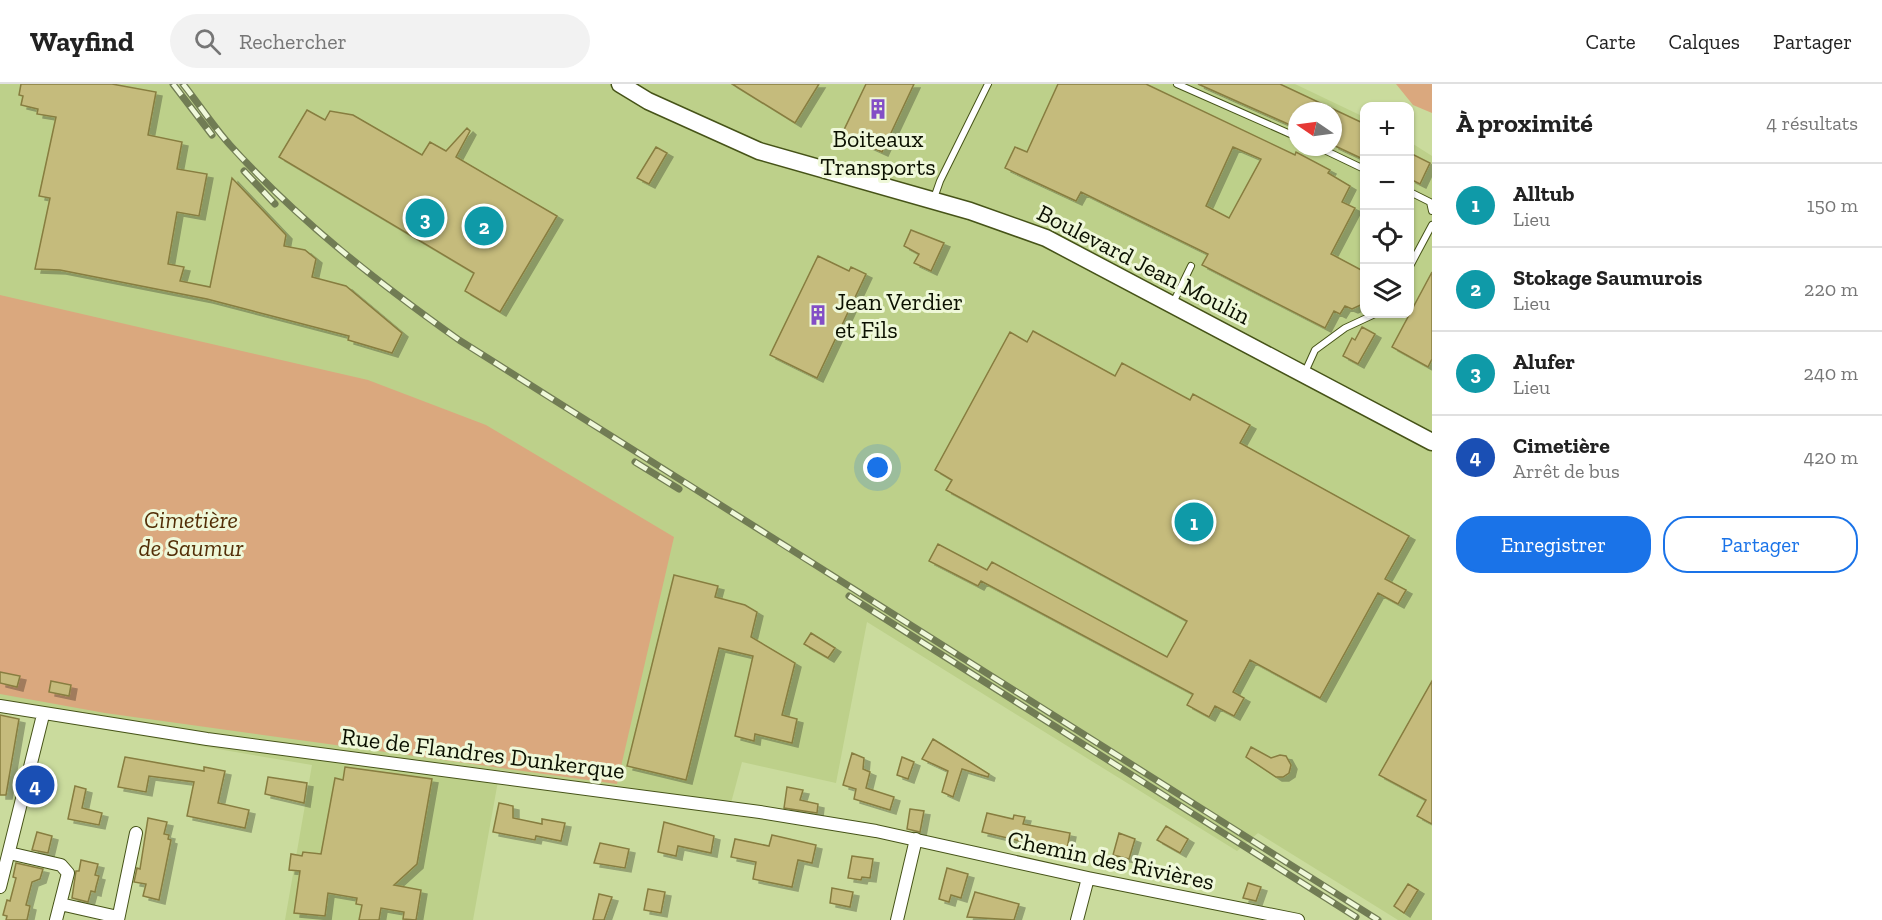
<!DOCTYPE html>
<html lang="fr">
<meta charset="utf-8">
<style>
body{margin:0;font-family:"Zilla Slab",serif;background:#f2f2f2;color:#222}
.controls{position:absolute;right:18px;top:18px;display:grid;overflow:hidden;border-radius:12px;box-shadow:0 2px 4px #0004}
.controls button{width:54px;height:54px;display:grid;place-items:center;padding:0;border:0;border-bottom:2px solid #e0e0e0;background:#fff;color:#222;font:30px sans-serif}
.compass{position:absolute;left:1288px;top:18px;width:54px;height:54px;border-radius:50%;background:#fff;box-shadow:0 2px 4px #0004;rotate:283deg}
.you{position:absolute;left:878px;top:384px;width:21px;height:21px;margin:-15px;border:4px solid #fff;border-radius:50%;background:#1a73e8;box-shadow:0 0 0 9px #1a73e833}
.badge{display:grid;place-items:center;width:39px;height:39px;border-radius:50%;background:#1a73e8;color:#fff;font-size:20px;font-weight:700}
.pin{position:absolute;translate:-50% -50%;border:3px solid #fff;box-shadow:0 2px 6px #0006}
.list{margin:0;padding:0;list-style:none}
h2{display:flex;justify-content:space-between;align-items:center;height:78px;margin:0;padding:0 24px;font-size:26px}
h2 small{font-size:20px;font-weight:400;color:#767676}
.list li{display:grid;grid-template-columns:39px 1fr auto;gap:18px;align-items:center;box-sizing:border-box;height:84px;padding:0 24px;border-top:2px solid #e0e0e0}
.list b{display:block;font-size:22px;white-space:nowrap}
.list p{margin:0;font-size:20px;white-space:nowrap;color:#767676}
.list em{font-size:20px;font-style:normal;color:#767676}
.actions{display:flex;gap:12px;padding:18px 24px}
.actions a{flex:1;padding:14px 0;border:2px solid #1a73e8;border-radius:24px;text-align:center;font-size:21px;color:#1a73e8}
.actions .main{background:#1a73e8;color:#fff}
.icon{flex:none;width:33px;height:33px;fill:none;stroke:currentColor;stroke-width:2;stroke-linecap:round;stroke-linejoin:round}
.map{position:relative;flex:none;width:1432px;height:836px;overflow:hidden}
header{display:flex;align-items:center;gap:36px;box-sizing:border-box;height:84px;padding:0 30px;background:#fff;border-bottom:2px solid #e0e0e0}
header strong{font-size:28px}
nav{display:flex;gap:33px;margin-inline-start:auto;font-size:21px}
.search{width:420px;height:54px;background:#f2f2f2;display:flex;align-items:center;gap:15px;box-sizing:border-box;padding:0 21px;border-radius:33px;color:#767676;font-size:22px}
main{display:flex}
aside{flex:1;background:#fff}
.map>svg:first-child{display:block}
.built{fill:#bdd08a;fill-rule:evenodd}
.green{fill:#daa87e}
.building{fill:#c5bb7c;stroke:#877d3f;stroke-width:1.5;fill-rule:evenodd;filter:url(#shadow)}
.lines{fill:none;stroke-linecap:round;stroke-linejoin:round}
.lane-casing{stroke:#465318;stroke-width:8}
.street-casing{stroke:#465318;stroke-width:14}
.secondary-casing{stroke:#465318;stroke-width:19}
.lane{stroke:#fff;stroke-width:6}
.street{stroke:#fff;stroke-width:12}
.secondary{stroke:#fff;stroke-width:16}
.rail-casing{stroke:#717c54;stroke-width:7}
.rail{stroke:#eff8d9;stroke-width:4.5;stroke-dasharray:14;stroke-linecap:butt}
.labels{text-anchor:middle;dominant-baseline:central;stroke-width:6;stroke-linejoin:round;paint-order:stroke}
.poi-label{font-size:24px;fill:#0b1000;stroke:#eff8d9}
.street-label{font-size:24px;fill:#0b1000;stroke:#eff8d9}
.park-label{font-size:24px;font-style:italic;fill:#532e07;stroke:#eff8d9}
</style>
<header>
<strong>Wayfind</strong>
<div class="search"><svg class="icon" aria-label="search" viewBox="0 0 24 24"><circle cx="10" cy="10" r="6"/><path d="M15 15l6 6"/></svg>Rechercher</div>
<nav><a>Carte</a><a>Calques</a><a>Partager</a></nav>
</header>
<main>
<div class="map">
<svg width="1432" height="836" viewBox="0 0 1432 836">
<defs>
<filter id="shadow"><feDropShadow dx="6" dy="4" stdDeviation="0" flood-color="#0004"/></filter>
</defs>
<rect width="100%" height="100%" fill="#cadb9d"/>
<path class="built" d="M0 0H1295L1364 33V230H1410V58L1432 72V836H1398L1258 749 1237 767 867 538 836 699 742 678 731 719 500 686 473 836H285L312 681 0 628ZM1297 27H1333V63H1297Z"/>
<path class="green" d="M1396 0H1432V29L1413 21Z
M0 211 368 296 486 341 674 453 617 700 105 629 0 610Z"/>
<path class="building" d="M21 0H112L156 8 148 51 182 58 177 85 207 90 199 132 177 128 168 180 184 183 180 197 210 203 232 94 286 151 284 162 305 166 316 175 312 193 346 202 402 249 392 269 348 256 349 252 207 215 60 186 35 185 50 114 39 112 56 33 37 30 38 25 21 21 23 12 19 11Z
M732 0H819L795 39Z
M866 0H914L882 68 842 50Z
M1058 0H1146L1295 71 1296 68 1330 86 1328 89 1350 102 1342 118 1355 124 1331 170 1365 188V219L1352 225 1345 222 1340 230 1334 227 1325 244 1202 181 1208 170 1081 108 1076 117 1005 84 1015 63 1027 68ZM1233 63 1261 75 1229 134 1206 122Z
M1198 0H1280L1365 40V76L1333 61V27H1297V44Z
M307 26 325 36 330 27 353 31 422 71 430 58 446 67 467 44 470 47 456 73 557 132 500 228 465 207 474 189 279 73Z
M656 63 667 69 649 100 637 94Z
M1410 69 1430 79 1420 100 1410 95Z
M911 146 944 159 931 187 914 179 919 170 904 162Z
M818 172 849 187 851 183 866 190 817 294 770 271Z
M1432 188V275L1428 283 1392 263Z
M1362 243 1375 250 1358 280 1343 272 1352 254 1355 256Z
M1033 247 1115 292 1122 279 1190 316 1193 310 1250 341 1240 359 1409 452 1385 495 1406 506 1398 520 1378 509 1320 614 1250 576 1233 608 1244 614 1234 632 1215 622 1209 633 1187 621 1193 610 981 497 978 502 929 477 938 460 987 486 992 478 1167 573 1187 537 946 406 952 396 935 386 1010 248 1027 258Z
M674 491 718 502 715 513 745 521 757 528 751 553 795 579 782 631 797 635 792 659 755 650 754 657 735 652 753 572 719 564 686 696 627 682Z
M811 549 835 564 828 574 804 560Z
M0 588 20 592 17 603 0 599Z
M51 597 71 601 69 612 49 608Z
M1432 597V740L1417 732 1426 716 1379 691Z
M0 631 19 635 6 711H0Z
M933 655 989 690 988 693 962 685 953 713 942 708 948 687 922 675Z
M1251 663 1271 674 1280 671 1286 672 1291 681 1289 689 1283 693H1276L1246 673Z
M852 669 864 674 863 685 870 688 866 704 894 713 890 726 854 715 856 705 843 701Z
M125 673 204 687V683L225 687 218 719 249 726 245 744 187 732 194 698 149 692 146 708 118 703Z
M902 673 914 678 908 695 897 691Z
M345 683 432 695 417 780 394 801 421 806 416 836 403 835 404 828 381 824 379 836H359L362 821 356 820 357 814 328 809 325 832 294 829 300 787 289 786 291 770 302 772 303 768 321 770 335 694 343 696Z
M268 693 307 699 304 719 265 710Z
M75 702 86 705 82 724 102 729 99 741 68 735Z
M787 703 803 706 800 716 818 720 817 729 784 724Z
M499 719 513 722V734L542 740V735L565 739 561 757 536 752 535 756 493 748Z
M910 725 924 727 920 748 907 745Z
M987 729 1013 735 1014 731 1025 733 1023 740 1070 749 1067 765 1059 764V766L982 748Z
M148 734 167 738 164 750 169 751 168 755 171 756 159 816 143 812 146 800 134 798 137 784 140 785Z
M664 738 714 752 711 769 678 762 676 772 658 768Z
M1166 742 1188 755 1180 769 1157 756Z
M37 748 52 752 48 769 32 766Z
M1119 749 1135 755 1129 775 1113 771Z
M772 751 816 761 812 779 798 776 792 803 753 795 756 778 731 773 735 755 769 762Z
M600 759 629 765 625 784 594 779Z
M852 772 873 775 870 794 862 793 861 796 848 794Z
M81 776 98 780 95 791 99 792 96 803 95 808 91 807 88 818 72 814 76 787H79Z
M16 779 43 785 40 795 32 798 26 821 30 822 27 836H6L7 832 3 831 7 816 10 817 16 794 13 793Z
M947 784 968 790 961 814 951 811 949 818 939 815Z
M1248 799 1261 803 1256 817 1243 814Z
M1408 800 1418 806 1404 829 1394 822Z
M832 804 853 808 850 823 830 819Z
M648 805 665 808 661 829 644 826Z
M975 808 1019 820 1014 836 967 833Z
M599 810 612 813 604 836H593Z"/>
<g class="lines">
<g class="lane-casing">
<path id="lane" d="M1177 0 1297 53
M1318 63 1364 85
M1410 108 1430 118 1432 127
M933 117 940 97 988 0
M1410 182 1432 141
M1173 219 1191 182
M1305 288 1315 266 1345 244 1375 230"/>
</g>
<g class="street-casing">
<path id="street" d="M0 622 207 655 760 728 876 747 1088 794 1298 836
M9 769 61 781 68 789 56 836
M0 803 43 631
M60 820 118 833
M118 836 136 749
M897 836 916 755
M1077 836 1088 794"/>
</g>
<g class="secondary-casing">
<path id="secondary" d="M620 0 648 17 759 67 970 127 1046 154 1432 358"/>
</g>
<use href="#lane" class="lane"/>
<use href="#street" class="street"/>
<use href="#secondary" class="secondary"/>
<g class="rail-casing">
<path id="rail" d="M173 0 212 51
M183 0C199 20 213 42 230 61 299 137 376 197 459 256L1378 836
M244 87 275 120
M635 378 679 405
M849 512 1356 833"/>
</g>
<use href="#rail" class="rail"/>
</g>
<defs>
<g id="building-bare" transform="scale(1.62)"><path d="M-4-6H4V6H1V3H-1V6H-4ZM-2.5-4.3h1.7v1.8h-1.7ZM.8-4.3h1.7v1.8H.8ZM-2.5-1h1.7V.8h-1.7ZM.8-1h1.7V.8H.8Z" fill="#834ec6" stroke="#eff8d9" stroke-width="2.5" paint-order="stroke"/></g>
</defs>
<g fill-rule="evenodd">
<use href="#building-bare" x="878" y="25"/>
<use href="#building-bare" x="818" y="231"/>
</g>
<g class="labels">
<g class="poi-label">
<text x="878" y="54">Boiteaux<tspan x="878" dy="28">Transports</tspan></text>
<text x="835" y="217" text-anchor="start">Jean Verdier<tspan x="835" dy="28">et Fils</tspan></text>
</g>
<g class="street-label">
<text transform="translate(1144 180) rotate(27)">Boulevard Jean Moulin</text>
<text transform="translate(483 669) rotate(7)">Rue de Flandres Dunkerque</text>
<text transform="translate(1111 776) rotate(12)">Chemin des Rivières</text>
</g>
<g class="park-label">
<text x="191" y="435">Cimetière<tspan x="191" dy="28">de Saumur</tspan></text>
</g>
</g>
</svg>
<div class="controls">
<button>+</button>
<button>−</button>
<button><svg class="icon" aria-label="locate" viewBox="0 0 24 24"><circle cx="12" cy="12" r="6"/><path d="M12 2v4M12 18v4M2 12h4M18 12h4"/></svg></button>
<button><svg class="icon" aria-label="layers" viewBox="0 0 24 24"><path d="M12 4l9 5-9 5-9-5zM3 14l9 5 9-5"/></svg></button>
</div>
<svg class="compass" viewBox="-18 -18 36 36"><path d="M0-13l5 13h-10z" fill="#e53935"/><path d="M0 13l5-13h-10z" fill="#767676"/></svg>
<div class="you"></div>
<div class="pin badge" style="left:1194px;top:438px;background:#0f9aa8">1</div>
<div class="pin badge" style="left:484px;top:142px;background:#0f9aa8">2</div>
<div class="pin badge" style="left:425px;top:134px;background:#0f9aa8">3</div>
<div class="pin badge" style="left:35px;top:701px;background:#1a4fb4">4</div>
</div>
<aside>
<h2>À proximité<small>4 résultats</small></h2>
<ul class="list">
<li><span class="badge" style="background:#0f9aa8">1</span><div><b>Alltub</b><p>Lieu</p></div><em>150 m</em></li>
<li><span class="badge" style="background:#0f9aa8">2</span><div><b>Stokage Saumurois</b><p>Lieu</p></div><em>220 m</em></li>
<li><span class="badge" style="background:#0f9aa8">3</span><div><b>Alufer</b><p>Lieu</p></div><em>240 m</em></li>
<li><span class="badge" style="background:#1a4fb4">4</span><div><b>Cimetière</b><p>Arrêt de bus</p></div><em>420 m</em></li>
</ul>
<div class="actions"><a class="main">Enregistrer</a><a>Partager</a></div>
</aside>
</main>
